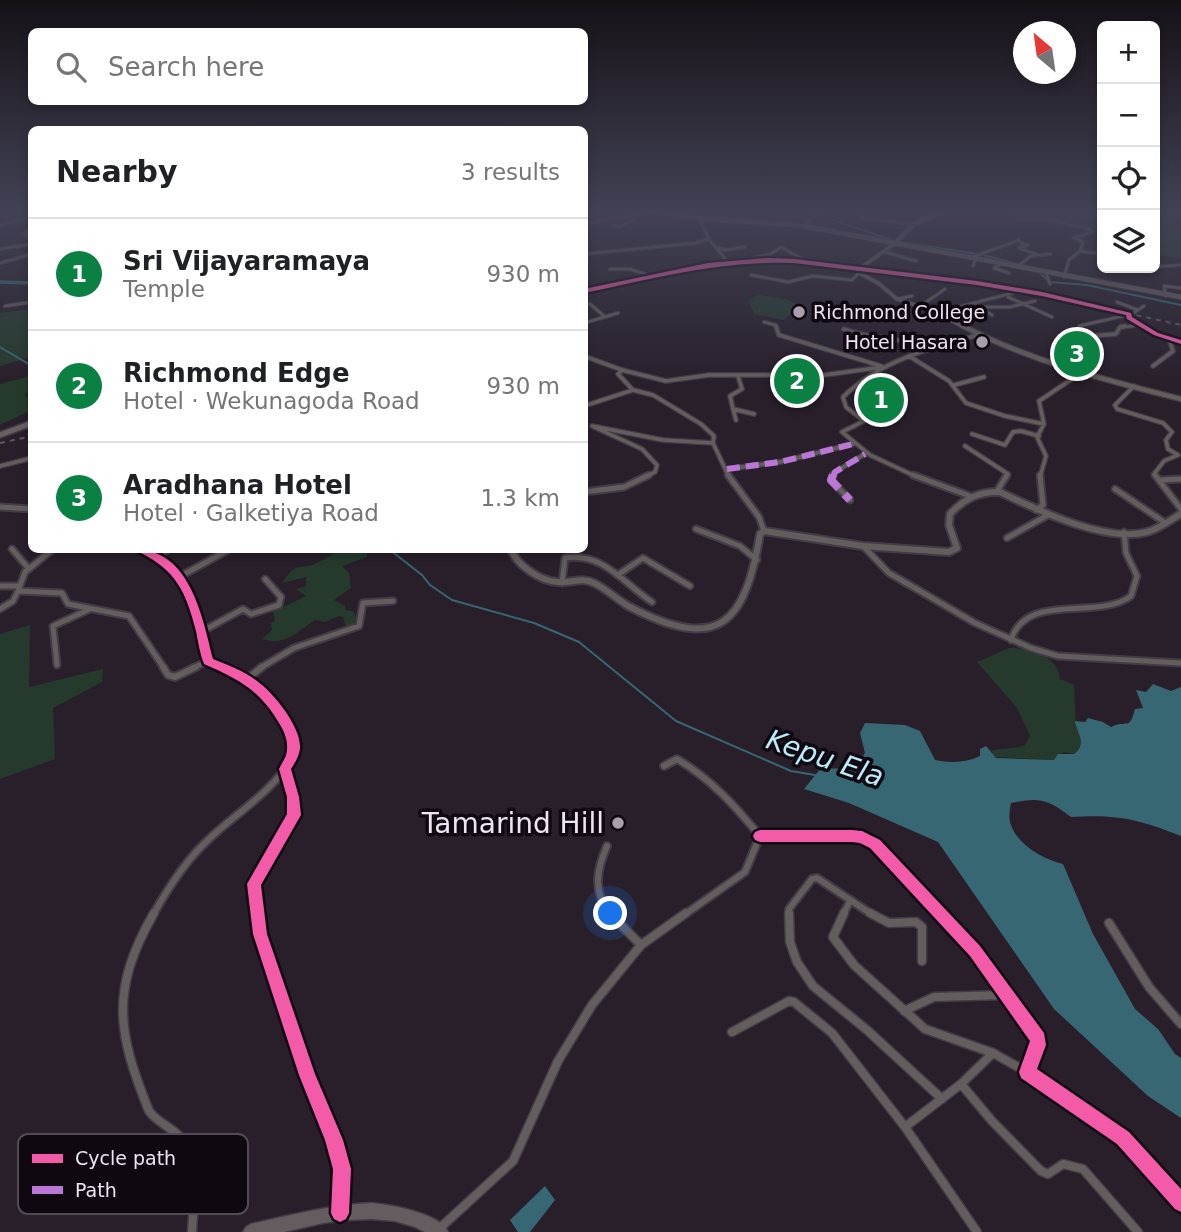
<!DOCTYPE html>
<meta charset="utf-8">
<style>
body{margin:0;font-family:"DejaVu Sans",sans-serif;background:#f2f2f2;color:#202124}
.controls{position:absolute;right:21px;top:21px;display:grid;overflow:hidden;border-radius:10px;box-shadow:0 4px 10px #0003}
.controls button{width:63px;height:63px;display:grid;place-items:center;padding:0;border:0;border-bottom:2px solid #e0e0e0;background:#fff;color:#202124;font:35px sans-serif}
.compass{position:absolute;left:1013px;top:21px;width:63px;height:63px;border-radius:50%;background:#fff;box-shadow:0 4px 10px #0003;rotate:331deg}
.you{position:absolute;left:611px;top:914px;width:24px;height:24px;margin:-18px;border:5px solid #fff;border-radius:50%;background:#1a73e8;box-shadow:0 0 0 10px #1a73e833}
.badge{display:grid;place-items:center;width:46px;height:46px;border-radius:50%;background:#0b8043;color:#fff;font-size:23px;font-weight:700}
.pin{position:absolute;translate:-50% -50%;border:4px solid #fff;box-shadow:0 2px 7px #0006}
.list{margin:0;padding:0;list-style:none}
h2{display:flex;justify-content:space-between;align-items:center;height:91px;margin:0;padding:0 28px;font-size:30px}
h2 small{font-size:23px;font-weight:400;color:#757577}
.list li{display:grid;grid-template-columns:46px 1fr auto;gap:21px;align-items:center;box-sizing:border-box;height:112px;padding:0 28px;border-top:2px solid #e0e0e0}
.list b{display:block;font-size:26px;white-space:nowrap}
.list p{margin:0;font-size:23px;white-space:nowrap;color:#757577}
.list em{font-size:23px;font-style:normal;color:#757577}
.icon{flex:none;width:38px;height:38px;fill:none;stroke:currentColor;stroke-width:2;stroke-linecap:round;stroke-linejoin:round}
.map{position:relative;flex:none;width:1181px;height:1232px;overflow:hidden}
.search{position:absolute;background:#fff;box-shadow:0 4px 10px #0003;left:28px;top:28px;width:560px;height:77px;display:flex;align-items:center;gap:18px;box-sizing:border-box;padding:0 24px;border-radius:10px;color:#757577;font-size:26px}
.panel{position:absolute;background:#fff;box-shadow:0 4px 10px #0003;left:28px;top:126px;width:560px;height:427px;border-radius:10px}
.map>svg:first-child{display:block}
.green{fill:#253a2d}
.water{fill:#376773}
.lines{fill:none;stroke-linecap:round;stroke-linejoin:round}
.stream{stroke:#376773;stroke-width:2}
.canal{stroke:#376773;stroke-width:3.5}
.minor-far4-casing{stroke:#433b45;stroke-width:4.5}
.minor-far3-casing{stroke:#433b45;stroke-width:6}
.minor-far2-casing{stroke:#433b45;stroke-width:9}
.minor-far1-casing{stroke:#433b45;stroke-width:10}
.minor-casing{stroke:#433b45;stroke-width:11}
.tertiary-far2-casing{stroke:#433b45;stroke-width:5}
.tertiary-far1-casing{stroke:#433b45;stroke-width:7}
.tertiary-casing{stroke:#433b45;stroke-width:10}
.secondary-far1-casing{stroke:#433b45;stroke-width:6}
.secondary-casing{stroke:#433b45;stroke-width:8}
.primary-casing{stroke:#433b45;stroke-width:6}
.trunk-casing{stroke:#433b45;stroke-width:3}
.minor-far4{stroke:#635d5d;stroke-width:2.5}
.minor-far3{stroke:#635d5d;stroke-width:3.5}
.minor-far2{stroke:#635d5d;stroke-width:5}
.minor-far1{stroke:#635d5d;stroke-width:6}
.minor{stroke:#635d5d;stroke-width:8}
.tertiary-far2{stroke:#635d5d;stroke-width:3.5}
.tertiary-far1{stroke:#635d5d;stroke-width:4.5}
.tertiary{stroke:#635d5d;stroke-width:6}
.secondary-far1{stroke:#676061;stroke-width:4.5}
.secondary{stroke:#676061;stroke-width:5}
.primary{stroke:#665f61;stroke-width:4.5}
.trunk{fill:#655c60;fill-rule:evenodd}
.rail{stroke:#5e575d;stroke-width:2;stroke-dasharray:5 5;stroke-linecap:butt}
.quiet-far1{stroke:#ba77d6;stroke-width:6;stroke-dasharray:13 6;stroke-linecap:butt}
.quiet{stroke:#ba77d6;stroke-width:8;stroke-dasharray:17 8;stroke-linecap:butt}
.cycleway-casing{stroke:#0f0811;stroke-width:5}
.cycleway{fill:#f35aa7;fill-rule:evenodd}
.poi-dot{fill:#a99fac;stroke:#0f0811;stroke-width:2.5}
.labels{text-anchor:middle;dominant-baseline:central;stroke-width:7;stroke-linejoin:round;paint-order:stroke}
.far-poi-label{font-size:19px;fill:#efe4f2;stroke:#0f0811;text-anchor:start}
.near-water-label{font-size:28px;font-style:italic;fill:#baecf8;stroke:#0f0811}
.near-poi-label{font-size:28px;fill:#efe4f2;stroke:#0f0811;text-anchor:end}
.key{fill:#0f0811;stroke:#524a54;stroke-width:2}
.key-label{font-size:19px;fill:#efe4f2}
</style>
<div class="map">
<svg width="1181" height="1232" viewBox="0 0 1181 1232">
<rect width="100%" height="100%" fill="#281f2a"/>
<path class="green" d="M1000 212H1097L1102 213V220L1081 219C1087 226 1097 224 1102 231L1047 218H1018Z
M1155 218 1181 224V258L1155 256V236H1160L1155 231Z
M759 295 786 299 796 304 795 310 784 320 754 314 748 300Z
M31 309V357L0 366V313Z
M31 376V390L25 394 31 403V410L0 425V384Z
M340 550 367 551V557L342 566 349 573 351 588 334 600 345 606V610L353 611 357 619 355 624 346 627 343 617 339 616 325 622 315 620C298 631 284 647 262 639L272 630 271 623 275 621 273 612 306 596 296 589 306 586V577L282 583C293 569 291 567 309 566 313 566 335 553 340 550Z
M30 625 29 687 103 669 102 682 53 708 55 759 0 779V634Z
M1009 648C1030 648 1059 656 1060 679L1074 685 1076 727 1082 735 1081 745 1074 754 1064 752 1054 760 995 757 991 751C1002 747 1013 750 1025 745L1030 736 1017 708 977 662Z"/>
<path class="water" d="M1153 684 1171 691 1181 687V836C1138 819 1117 814 1071 817 1048 799 1039 797 1011 803 1010 809 1008 819 1011 825 1018 845 1043 859 1063 864L1093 934 1135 1009 1158 1029 1175 1054 1181 1058V1118L1148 1096 1054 1009 938 842 849 803 804 789 821 768C841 769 853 771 865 753L860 733 865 723 905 725 920 731 935 760C950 763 966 763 980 756V749L986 746 996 758 1054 760 1058 754H1074C1088 742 1077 735 1075 721L1085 722 1088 718 1103 722 1111 727C1127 719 1129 732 1135 709L1143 708 1136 690 1146 692Z
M545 1186 555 1200 530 1232H518L510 1220Z"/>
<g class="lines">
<path class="stream" d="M833 220 895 241
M900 242 978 254
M983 255 1018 264
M1039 272 1049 282 1087 285 1181 305
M0 347 32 366
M390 550 422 575 430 585 452 600 534 623 579 642 676 721 791 771 815 775"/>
<path class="canal" d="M0 282 32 283"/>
<g class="minor-far4-casing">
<path id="minor-far4" d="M858 212 861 218 914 224
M1160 212 1181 215
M584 216 597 212
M702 218 700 221 709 239 726 260
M1018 219H1045L1090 229 1093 232 1073 238 1083 242 1080 251
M584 224 653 212
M0 225 32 218
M613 225 619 227 635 220
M804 226 819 212
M1021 243 1028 245 1019 248 1036 254
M715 247 726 250 745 247
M0 249 32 244
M885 252 916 261
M584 254 696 243 709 239
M754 258 771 254 781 247 804 260
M970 258 1019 240
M0 263 32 254
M1001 264 994 268 1009 273
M973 266 976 259
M1017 267 1031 256 1050 254
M1155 267 1179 265
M610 269H630L645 274
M1046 273 1050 284
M751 275 788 282 813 276 852 280 859 273
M1064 277 1069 260 1080 251 1102 254
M584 291C654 276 722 258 794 261L977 283 1042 294 1129 314V318L1146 328
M1166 296 1164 286 1181 288
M1008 297 1052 317
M897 299 912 296
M1117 302 1138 310
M590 304 604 316
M5 306 32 302
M919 307 945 289
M980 307H1010L1035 301
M980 308 992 315
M936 313 1024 290
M764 322 775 325 776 328
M584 323 618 313
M1079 326 1132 314 1144 306
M1119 328 1139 325"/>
</g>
<g class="minor-far3-casing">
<path id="minor-far3" d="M776 326 779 335 881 366
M1143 326 1156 334 1181 342
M844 329C871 340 894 334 922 349
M1091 336 1116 334 1120 327 1125 326
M584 356 622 370 666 381 709 375H824L883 367
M909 356 949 381 966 403 1005 416 1044 424
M1153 366 1173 351 1169 339
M622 370 618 374 633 390 653 395 701 424 714 436 713 443 729 477
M738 376 742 389 730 396 733 409 754 414
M954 385 984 377
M1134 386 1115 405 1117 409 1163 423 1172 432 1166 440 1168 449 1178 455 1164 461 1154 474 1156 477
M584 406 633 390
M733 409 736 420
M1044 424 1039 401 1081 373
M972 434 1005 445 1013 432 1021 431 1039 436
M965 446 1008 474 1006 477
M0 466 32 458
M727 469 780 462 853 444
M645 477 655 472 657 465 642 449 592 426 663 440 713 443
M833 477 835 472 865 454
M917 477 870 455 842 432 864 421 846 407 843 397C880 361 929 348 978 335
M1040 477 1046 456 1037 437 1044 424"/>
</g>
<g class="minor-far2-casing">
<path id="minor-far2" d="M728 475 759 517 764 531
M833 475 831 480 850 500
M913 475 970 496
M1155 475 1181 509
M1161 480 1181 479
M1115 489 1164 522
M997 491 1007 475
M584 492 624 487 649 475
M0 507 32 509
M1036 510 1043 505 1040 475
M696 529 740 546 757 560
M1007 538 1048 515
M863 546 889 573 975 623 1031 648 1058 656 1181 663
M12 549 29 569
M142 550C191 573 197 613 208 661L224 668
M159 555 167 550
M619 574 643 558 690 586
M181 576 228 550
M562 583 565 558C603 552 623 583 652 602
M0 586H17
M18 591 25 572 52 550
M0 609 13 601 18 591 62 593 68 604 129 616 164 668
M201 632 243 609 251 614 279 605 281 597 265 579
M1011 640C1026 591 1098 621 1131 596L1137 576 1126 553 1124 532
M57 665 53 626 90 609
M193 668 208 661
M260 668 294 648 359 626 363 603 393 601"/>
</g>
<g class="minor-far1-casing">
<path id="minor-far1" d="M163 667 168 675 175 677 196 667
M221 667C256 683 312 724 285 769L293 797 294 815 254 884 258 915
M247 679 262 667
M664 766 677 759C711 779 735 806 760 836
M760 836 862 837 875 844 941 915
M607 846C596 871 593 892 610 915
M153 915C168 888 185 861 208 840 234 815 263 798 285 769
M684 915 745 872 760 836
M789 915V909L812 879 817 878 873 915
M843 915 850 901"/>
</g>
<g class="minor-casing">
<path id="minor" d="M154 913C110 990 117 1032 149 1111 157 1122 169 1126 179 1136 203 1159 193 1203 192 1232
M258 913 260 934 307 1075 334 1140 342 1169 340 1210
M789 913 790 942 797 962 813 986 867 1030 942 1099
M844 913 833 937 854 965 925 1029 993 1053 1027 1072
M870 913 889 923 916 922 922 927V961
M940 913 975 951 1038 1039 1027 1072 1123 1138 1181 1203
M1109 923 1149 987 1181 1024
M641 945 686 913
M904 1011 934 997 1005 995
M732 1032 789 1001 794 1002 832 1033 905 1127 977 1232
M961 1084 992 1121 1041 1171 1048 1174 1063 1164 1083 1169 1138 1232
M905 1127 961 1084 993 1053
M440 1228 513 1161 558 1061 592 1005 641 945 609 913"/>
</g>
<g class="tertiary-far2-casing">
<path id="tertiary-far2" d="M32 228 25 234 32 241
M894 244 863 266 859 273 878 283 897 299 933 311 966 328"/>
</g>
<g class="tertiary-far1-casing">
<path id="tertiary-far1" d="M963 326C1032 362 1106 380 1181 399"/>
</g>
<g class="tertiary-casing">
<path id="tertiary" d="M511 550C518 566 540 581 558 582 571 583 582 577 594 583 607 589 617 600 630 607 719 653 745 624 760 534L764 531 863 546 949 552 957 548 949 525 950 514C964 499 979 491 1000 492 1037 510 1106 543 1147 532 1159 529 1170 520 1181 514"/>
</g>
<g class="secondary-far1-casing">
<path id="secondary-far1" d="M894 244 914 224 942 212"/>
</g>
<g class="secondary-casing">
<path id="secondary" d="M0 435 32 423"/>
</g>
<g class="primary-casing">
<path id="primary" d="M655 212 706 219 804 226 1181 297"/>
</g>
<g class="trunk-casing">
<path id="trunk" d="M372 1203C391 1205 440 1213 448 1232H425L415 1227 395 1221 372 1219 347 1220 323 1223 284 1232H243L246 1227 251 1224C291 1215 330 1205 372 1203Z"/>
</g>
<use href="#minor-far4" class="minor-far4"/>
<use href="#minor-far3" class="minor-far3"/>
<use href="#minor-far2" class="minor-far2"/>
<use href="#minor-far1" class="minor-far1"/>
<use href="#minor" class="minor"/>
<use href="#tertiary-far2" class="tertiary-far2"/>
<use href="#tertiary-far1" class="tertiary-far1"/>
<use href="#tertiary" class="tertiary"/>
<use href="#secondary-far1" class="secondary-far1"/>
<use href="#secondary" class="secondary"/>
<use href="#primary" class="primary"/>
<use href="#trunk" class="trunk"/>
<path class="rail" d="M584 290 711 264 768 259 813 261 1014 288 1181 325
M0 443 32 436"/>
<path class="quiet-far1" d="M727 469 780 462 853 444
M833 477 835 472 865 454"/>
<path class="quiet" d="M833 475 831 480 850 500"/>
<g class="cycleway-casing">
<path id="cycleway" d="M768 258 794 259 977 281 1042 292 1131 313 1132 317 1158 333 1181 340V344L1154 335 1127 319 1126 315 1042 296 977 285 794 263C723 260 654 278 584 293V289L708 263Z
M138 550C190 550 203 619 213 659 228 665 244 671 257 681 274 693 302 728 300 749 299 756 295 763 291 769L299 797 301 815 261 885 267 934 315 1074 343 1140 351 1169 349 1213 346 1219 340 1222 334 1219 331 1213 333 1169 325 1140 299 1075 253 934 247 884 287 814V797L279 769C282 762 287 757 287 749 288 740 284 731 279 723 260 690 238 679 204 664 200 654 198 642 196 631 186 592 176 570 139 552Z
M760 830H852L862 831 880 840 980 946 1044 1033 1046 1045 1037 1069 1129 1132 1181 1189V1212L1175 1209 1117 1144 1021 1078 1019 1072 1030 1041 970 956 870 848 860 843 852 842H760L755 840 753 836 755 832Z"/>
</g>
<use href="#cycleway" class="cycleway"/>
</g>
<linearGradient id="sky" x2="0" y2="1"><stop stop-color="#161117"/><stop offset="0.55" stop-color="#424255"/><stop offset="1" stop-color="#424255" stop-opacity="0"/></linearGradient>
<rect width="1181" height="384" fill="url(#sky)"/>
<g class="poi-dot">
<circle cx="799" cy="312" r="7"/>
<circle cx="982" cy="342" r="7"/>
<circle cx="618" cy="823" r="7"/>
</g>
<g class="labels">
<g class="far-poi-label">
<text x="813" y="312">Richmond College</text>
<text x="968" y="342" text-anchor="end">Hotel Hasara</text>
</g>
<g class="near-water-label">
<text transform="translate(825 758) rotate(19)">Kepu Ela</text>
</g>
<g class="near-poi-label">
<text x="604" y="823">Tamarind Hill</text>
</g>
</g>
<rect x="18" y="1134" width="230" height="80" rx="10" class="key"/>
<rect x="32" y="1154" width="31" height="9" fill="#f35aa7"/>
<rect x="32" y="1186" width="31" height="8" fill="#ba77d6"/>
<g class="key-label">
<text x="75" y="1165">Cycle path</text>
<text x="75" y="1197">Path</text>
</g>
</svg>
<div class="controls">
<button>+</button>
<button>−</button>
<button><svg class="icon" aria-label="locate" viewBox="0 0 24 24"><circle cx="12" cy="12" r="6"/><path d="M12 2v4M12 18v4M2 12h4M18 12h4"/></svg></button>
<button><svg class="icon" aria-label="layers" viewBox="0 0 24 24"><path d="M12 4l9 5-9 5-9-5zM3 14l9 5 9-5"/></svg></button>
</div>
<svg class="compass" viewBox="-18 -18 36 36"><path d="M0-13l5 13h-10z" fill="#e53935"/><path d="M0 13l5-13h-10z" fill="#757577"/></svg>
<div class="you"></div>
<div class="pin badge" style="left:881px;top:400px">1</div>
<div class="pin badge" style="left:797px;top:381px">2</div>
<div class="pin badge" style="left:1077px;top:354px">3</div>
<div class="search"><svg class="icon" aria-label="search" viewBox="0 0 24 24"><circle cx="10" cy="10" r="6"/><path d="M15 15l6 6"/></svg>Search here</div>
<section class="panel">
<h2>Nearby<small>3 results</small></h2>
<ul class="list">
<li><span class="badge">1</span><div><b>Sri Vijayaramaya</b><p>Temple</p></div><em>930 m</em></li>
<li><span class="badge">2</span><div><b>Richmond Edge</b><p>Hotel · Wekunagoda Road</p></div><em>930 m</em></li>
<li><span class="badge">3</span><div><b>Aradhana Hotel</b><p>Hotel · Galketiya Road</p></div><em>1.3 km</em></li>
</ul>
</section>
</div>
